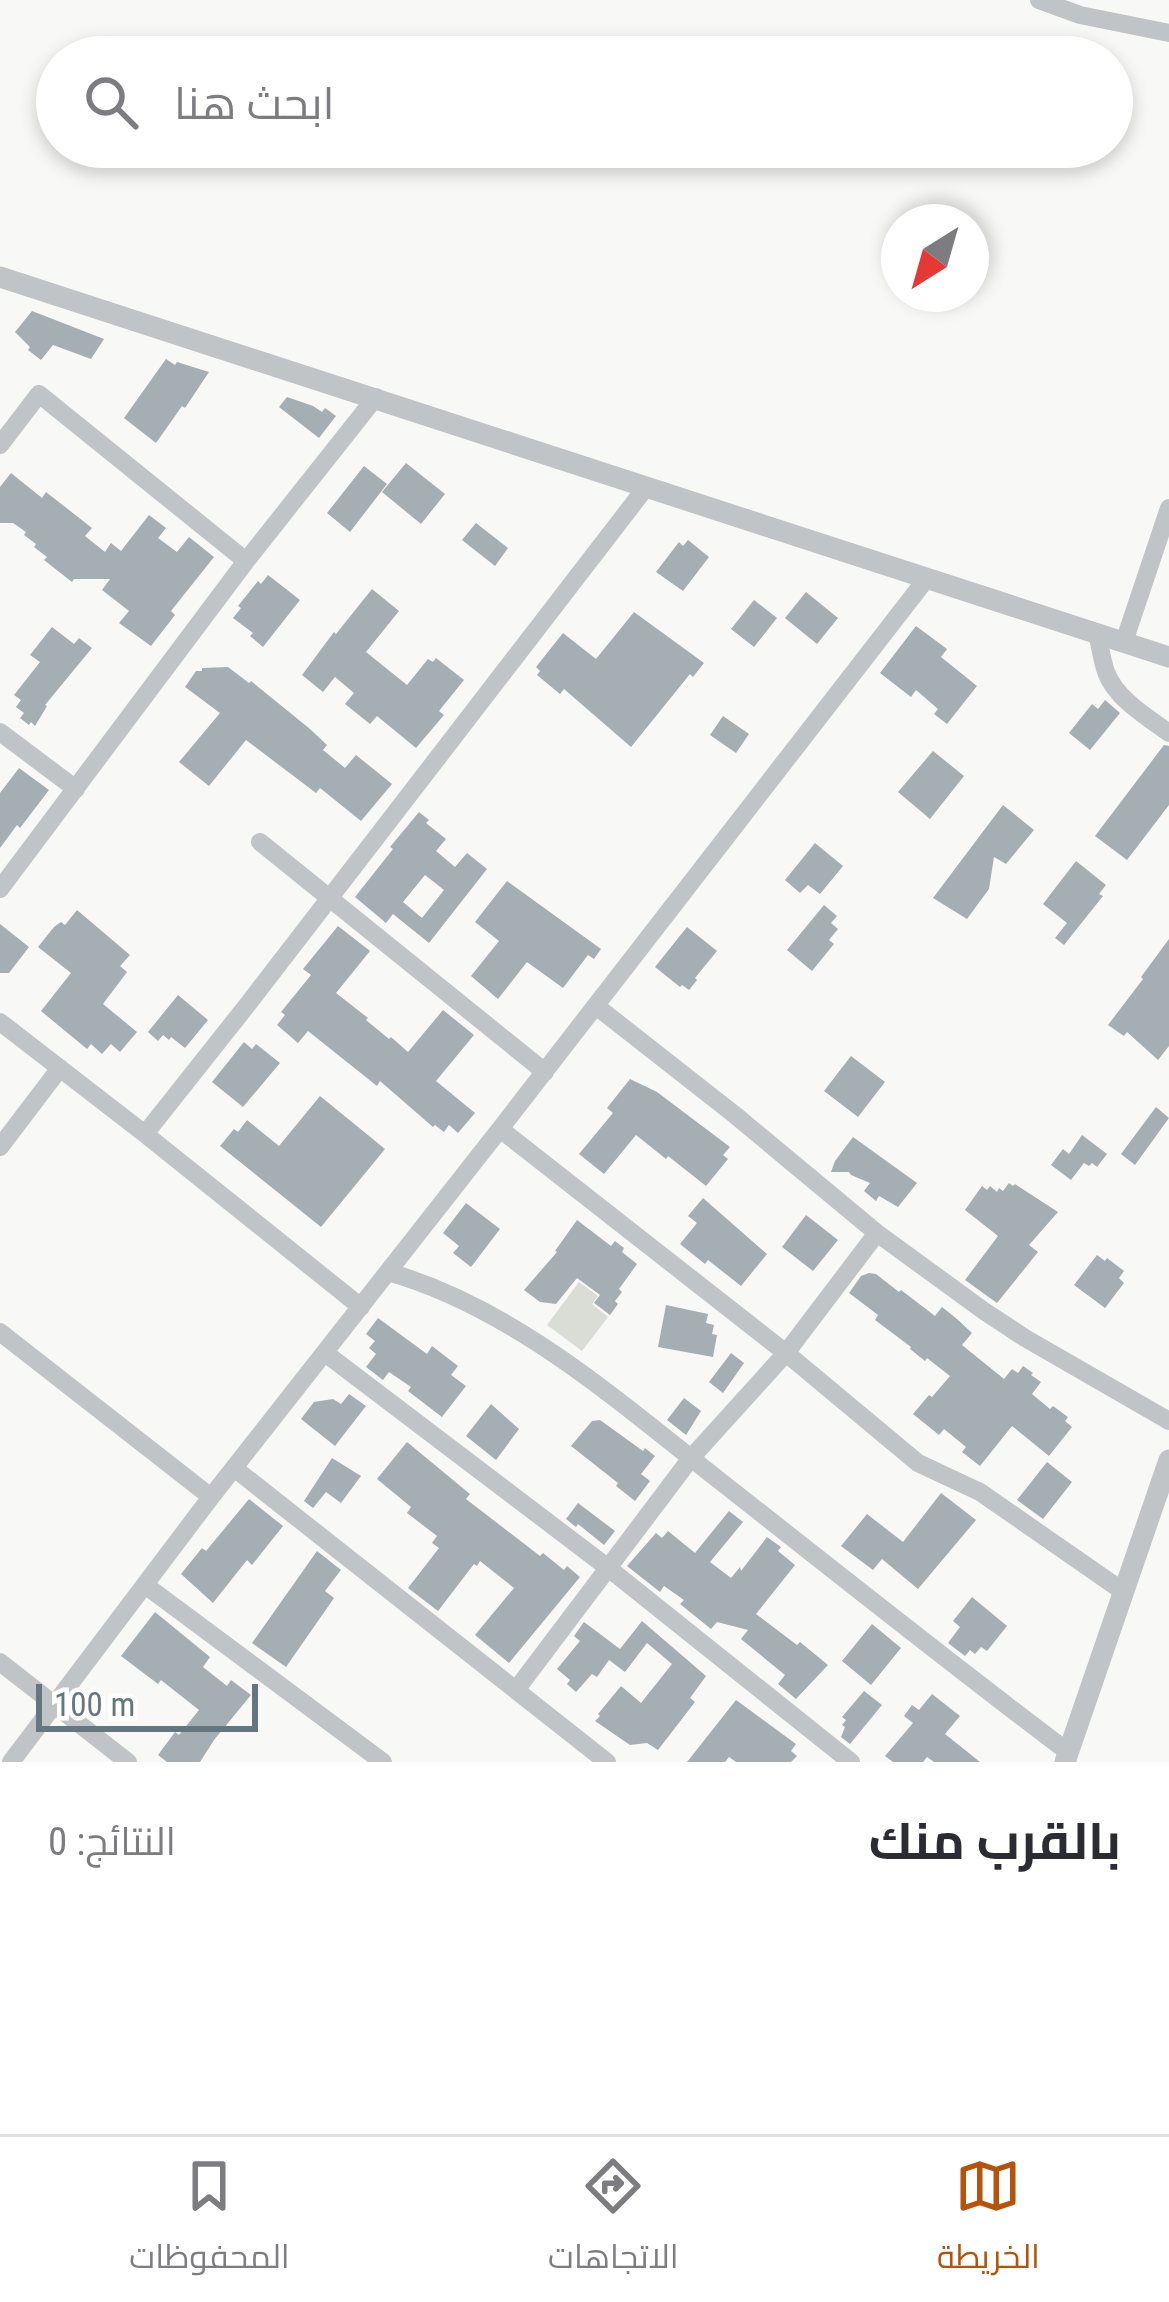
<!DOCTYPE html>
<html lang="ar">
<meta charset="utf-8">
<style>
body{margin:0;font-family:"Roboto Condensed",Cairo,sans-serif;background:#f7f7f7;color:#2b2b33;direction:rtl}
.compass{position:absolute;left:881px;top:204px;width:108px;height:108px;border-radius:50%;background:#fff;box-shadow:0 6px 18px #0003;rotate:217deg}
.scale{position:absolute;left:36px;bottom:30px;width:222px;box-sizing:border-box;padding-left:12px;border:6px solid #66767f;border-top:0;font-size:33px;line-height:42px;white-space:nowrap;color:#66767f;-webkit-text-stroke:9px #fff;paint-order:stroke}
.list{margin:0;padding:0;list-style:none}
h2{display:flex;justify-content:space-between;align-items:center;height:156px;margin:0;padding:0 48px;font-size:51px}
h2 small{font-size:39px;font-weight:400;color:#7c7c81}
.icon{flex:none;width:66px;height:66px;fill:none;stroke:currentColor;stroke-width:2;stroke-linecap:round;stroke-linejoin:round}
.map{position:relative;flex:none;width:1169px;height:1762px;overflow:hidden;direction:ltr}
.search{position:absolute;background:#fff;box-shadow:0 6px 18px #0003;left:36px;right:36px;top:36px;height:132px;display:flex;align-items:center;gap:30px;box-sizing:border-box;padding:0 42px;border-radius:66px;color:#7c7c81;font-size:45px}
.sheet{height:372px;background:#fff}
nav{display:flex;justify-content:space-around;align-items:center;box-sizing:border-box;height:168px;border-top:3px solid #e1e1e2;background:#fff;font-size:33px;color:#7c7c81}
nav a{display:grid;justify-items:center;gap:6px}
nav .on{color:#b45309}
.map>svg:first-child{display:block}
.green{fill:#d9ddd6}
.building{fill:#a5aeb3;fill-rule:evenodd}
.lines{fill:none;stroke-linecap:round;stroke-linejoin:round}
.minor{stroke:#c0c4c7;stroke-width:18}
.tertiary{stroke:#c0c4c7;stroke-width:21}
</style>
<div class="map">
<svg width="1169" height="1762" viewBox="0 0 1169 1762">
<rect width="100%" height="100%" fill="#f8f8f6"/>
<path class="green" d="M579 1282 598 1296 592 1304 608 1317 582 1351 547 1325Z"/>
<path class="building" d="M32 311 104 339 91 359 53 345 41 360 28 350 30 347 15 332Z
M166 359 175 365 177 362 209 372 185 408 182 406 156 443 124 418Z
M287 397 313 406 322 412 325 408 336 416 319 438 279 407Z
M406 463 445 494 421 524 382 492Z
M364 466 387 484 350 532 327 513Z
M11 473 42 498 46 492 92 528 85 536 105 552 111 543 121 551 149 515 166 528 158 538 177 552 189 537 214 557 171 611 175 615 151 646 119 623 129 611 102 590 110 579H74L72 582 44 560 47 557 34 547 36 544 24 535 26 532 13 523H0V487Z
M476 523 508 548 495 566 462 540Z
M688 540 709 557 683 591 656 572 679 542 683 546Z
M268 575 300 600 263 647 250 636 253 633 233 618 241 608 238 606 258 581 261 584Z
M372 589 399 611 366 652 407 685 428 659 433 662 436 658 464 680 439 711 444 715 416 748 377 716 370 724 345 704 354 693 335 677 323 692 302 675 334 632 336 634Z
M806 592 838 618 817 644 785 618Z
M754 600 777 618 754 647 731 629Z
M634 612 704 663 693 677 690 674 631 747 564 689 560 694 537 675 540 671 536 667 563 633 596 659Z
M916 626 947 649 941 657 977 686 947 724 934 714 938 709 916 690 911 697 880 673Z
M52 627 74 644 79 638 92 648 45 705 47 706 35 726 31 722 29 725 20 718 24 713 16 707 21 700 14 695 40 662 30 655Z
M228 667 249 683 251 681 310 729 327 745 323 750 345 768 356 755 392 784 361 821 320 788 316 793 246 740 209 786 179 762 220 713 185 687 196 671H202V668Z
M1105 700 1120 713 1090 750 1069 733 1092 704 1098 709Z
M723 716 749 734 736 753 710 735Z
M1164 745 1169 746V805L1127 860 1095 836Z
M933 751 964 776 930 819 898 792Z
M19 768 49 790 20 828 17 825 0 848V793Z
M1003 805 1034 830 1006 864 994 857 989 889 967 919 933 898Z
M419 812 429 820 426 823 446 839 436 851 455 867 467 853 487 869 429 943 393 914 386 923 355 897 393 849 390 847ZM425 875 444 890 422 918 403 902Z
M815 843 843 866 820 894 808 885 800 893 785 880Z
M1076 861 1106 885 1099 894 1103 896 1064 945 1055 938 1067 923 1043 904Z
M507 881 601 949 594 959 588 955 563 988 527 962 498 999 471 976 499 941 475 922Z
M824 905 837 916 831 923 838 929 829 940 834 944 812 971 787 950Z
M77 910 130 955 120 966 127 972 103 1004 137 1032 120 1052 111 1044 102 1054 91 1044 87 1049 41 1011 71 973 38 947 54 927 61 922 65 925Z
M0 924 29 947 9 973H0Z
M338 926 370 951 336 993 368 1018 366 1020 389 1039 391 1037 408 1052 443 1010 474 1035 436 1081 475 1113 458 1133 449 1125 444 1132 435 1125 433 1127 380 1081 377 1086 308 1031 298 1043 277 1025 285 1015 281 1012 311 975 303 969Z
M687 927 717 951 695 978 697 980 689 990 682 985 680 987 655 967Z
M1169 939V1046L1158 1060 1127 1032 1124 1036 1108 1025 1143 979 1141 977Z
M178 995 208 1020 185 1048 171 1037 169 1040 163 1035 158 1041 148 1032Z
M244 1042 252 1049 256 1044 280 1063 243 1107 212 1082Z
M851 1056 885 1082 858 1117 824 1091Z
M630 1079 657 1092 730 1147 723 1155 728 1159 706 1186 668 1156 666 1159 636 1135 604 1174 579 1154 613 1113 607 1108Z
M320 1096 385 1149 321 1227 220 1146 234 1129 238 1132 247 1120 279 1146Z
M1156 1107 1169 1118 1135 1165 1121 1154Z
M1082 1135 1107 1154 1097 1167 1092 1163 1089 1166 1084 1163 1071 1180 1051 1165 1063 1149 1069 1154Z
M853 1137 917 1183 898 1207 879 1196 876 1201 864 1191 870 1183 851 1175 849 1172H831L835 1161Z
M1009 1183 1013 1186 1015 1184 1058 1212 1029 1245 1038 1252 997 1303 965 1280 998 1236 965 1210 982 1186 987 1190 990 1186 997 1192 999 1188 1003 1191Z
M703 1198 767 1254 741 1286 708 1260 705 1264 680 1244 697 1223 688 1216Z
M466 1203 500 1229 471 1267 453 1253 459 1246 443 1233Z
M806 1215 838 1240 813 1271 782 1247Z
M577 1220 611 1246 615 1241 624 1248 622 1252 637 1264 619 1289 622 1292 615 1301 618 1304 610 1315 594 1303 600 1295 577 1278 556 1304 540 1302 524 1290 557 1252 555 1251Z
M1097 1255 1105 1261 1107 1258 1124 1271 1119 1278 1124 1283 1105 1308 1074 1285Z
M869 1273 876 1274 899 1292 901 1290 935 1316 942 1307 957 1319 972 1333 962 1345 1004 1379 1012 1369 1018 1373 1023 1366 1033 1373 1031 1375 1041 1382 1032 1394 1050 1409 1053 1406 1068 1417 1065 1421 1072 1427 1049 1456 1012 1426 980 1466 962 1452 966 1447 944 1429 939 1435 913 1414 929 1395 932 1397 950 1376 927 1358 925 1361 910 1349 911 1347 875 1320 878 1315 849 1293 861 1276Z
M666 1305 708 1314 706 1323 714 1325 712 1334 717 1335 713 1357 658 1347Z
M378 1318 427 1354 432 1346 458 1366 451 1375 466 1386 442 1417 408 1391 411 1387 389 1372 383 1380 366 1367 376 1354 369 1348 375 1341 366 1334Z
M731 1353 744 1363 723 1393 709 1382Z
M349 1394 366 1406 335 1446 301 1419 314 1402 333 1399 341 1404Z
M684 1398 701 1411 686 1435 667 1420Z
M491 1404 519 1429 496 1460 466 1436Z
M600 1420 643 1451 645 1448 655 1456 641 1474 650 1481 635 1501 616 1486 618 1483 571 1446 592 1421Z
M407 1442 470 1494 466 1499 540 1556 543 1553 564 1570 567 1566 580 1577 509 1663 475 1635 514 1588 480 1561 477 1566 474 1564 438 1611 408 1588 439 1548 432 1543 437 1536 407 1513 411 1507 377 1479Z
M332 1458 361 1476 341 1503 326 1492 313 1508 304 1501Z
M1047 1462 1072 1482 1043 1519 1017 1500Z
M941 1493 976 1520 918 1589 882 1559 873 1570 841 1546 867 1514 903 1542Z
M249 1499 283 1526 252 1565 247 1560 213 1603 181 1574 202 1548 206 1551Z
M578 1503 615 1531 604 1545 578 1524 576 1527 566 1519Z
M729 1511 743 1522 710 1562 731 1578 740 1567 741 1571 767 1537 781 1547 778 1551 795 1565 756 1614 797 1645 800 1642 828 1665 796 1699 778 1684 785 1675 741 1639 748 1630 717 1622 711 1629 680 1604 684 1600 664 1586 660 1592 627 1566 656 1533 662 1538 668 1531 695 1553Z
M317 1551 341 1570 325 1591 334 1598 286 1667 252 1643Z
M972 1597 1007 1626 987 1651 981 1647 975 1654 970 1650 965 1656 948 1643 960 1627 953 1621Z
M155 1612 210 1657 203 1667 227 1686 231 1680 251 1695 214 1740 200 1762H167L158 1755 175 1732 179 1735 199 1710 161 1680 158 1684 121 1656Z
M642 1621 706 1676 690 1698 695 1702 658 1750 647 1743 630 1745 595 1721 600 1716 598 1714 621 1686 641 1703 672 1664 647 1643 625 1672 609 1660 597 1677 592 1674 576 1692 567 1684 570 1680 557 1669 580 1641 574 1636 584 1622 620 1649Z
M872 1624 901 1648 871 1685 842 1661Z
M864 1691 882 1705 850 1744 841 1737 845 1727 842 1725 846 1720 842 1717Z
M932 1694 960 1716 945 1734 980 1762H934L927 1757 923 1762H893L885 1756 913 1723 904 1716 912 1705 919 1710Z
M736 1700 796 1744 791 1751 797 1756 791 1762H736L729 1757 725 1762H687Z"/>
<g class="lines">
<path class="minor" d="M1039 0 1080 15 1169 33
M0 445 39 394 246 561
M1097 633C1100 646 1102 660 1106 672 1116 699 1147 717 1169 733
M1124 642 1169 508
M0 732 76 789
M260 842 545 1072
M0 889 246 561 376 397
M596 1006 735 1115 877 1233 984 1311 1025 1338 1169 1421
M0 1022 145 1134 361 1307
M500 1129 786 1353 918 1463 980 1492 1124 1592
M145 1134 248 1004 647 486
M0 1147 60 1068
M388 1272C513 1307 620 1403 720 1481 836 1572 951 1664 1068 1752
M0 1332 211 1497
M325 1353 607 1567 851 1762
M234 1468 607 1762
M145 1585 383 1762
M0 1662 128 1762
M516 1690 691 1458 786 1353 877 1233
M11 1762 211 1497 500 1129 927 578"/>
<path class="tertiary" d="M0 277 1169 657
M1065 1762 1169 1460"/>
</g>
</svg>
<svg class="compass" viewBox="-18 -18 36 36"><path d="M0-13l5 13h-10z" fill="#e53935"/><path d="M0 13l5-13h-10z" fill="#7c7c81"/></svg>
<div class="scale">100 m</div>
<div class="search"><svg class="icon" aria-label="search" viewBox="0 0 24 24"><circle cx="10" cy="10" r="6"/><path d="M15 15l6 6"/></svg>ابحث هنا</div>
</div>
<section class="sheet">
<h2>بالقرب منك<small>النتائج: 0</small></h2>
<ul class="list">
</ul>
</section>
<nav>
<a class="on"><svg class="icon" aria-label="map" viewBox="0 0 24 24"><path d="M3 6l6-2 6 2 6-2v14l-6 2-6-2-6 2zM9 4v14M15 6v14"/></svg>الخريطة</a>
<a><svg class="icon" aria-label="directions" viewBox="0 0 24 24"><path d="M12 3l9 9-9 9-9-9zM9 14v-3h6M13 9l2 2-2 2"/></svg>الاتجاهات</a>
<a><svg class="icon" aria-label="saved" viewBox="0 0 24 24"><path d="M7 4h10v16l-5-4-5 4z"/></svg>المحفوظات</a>
</nav>
